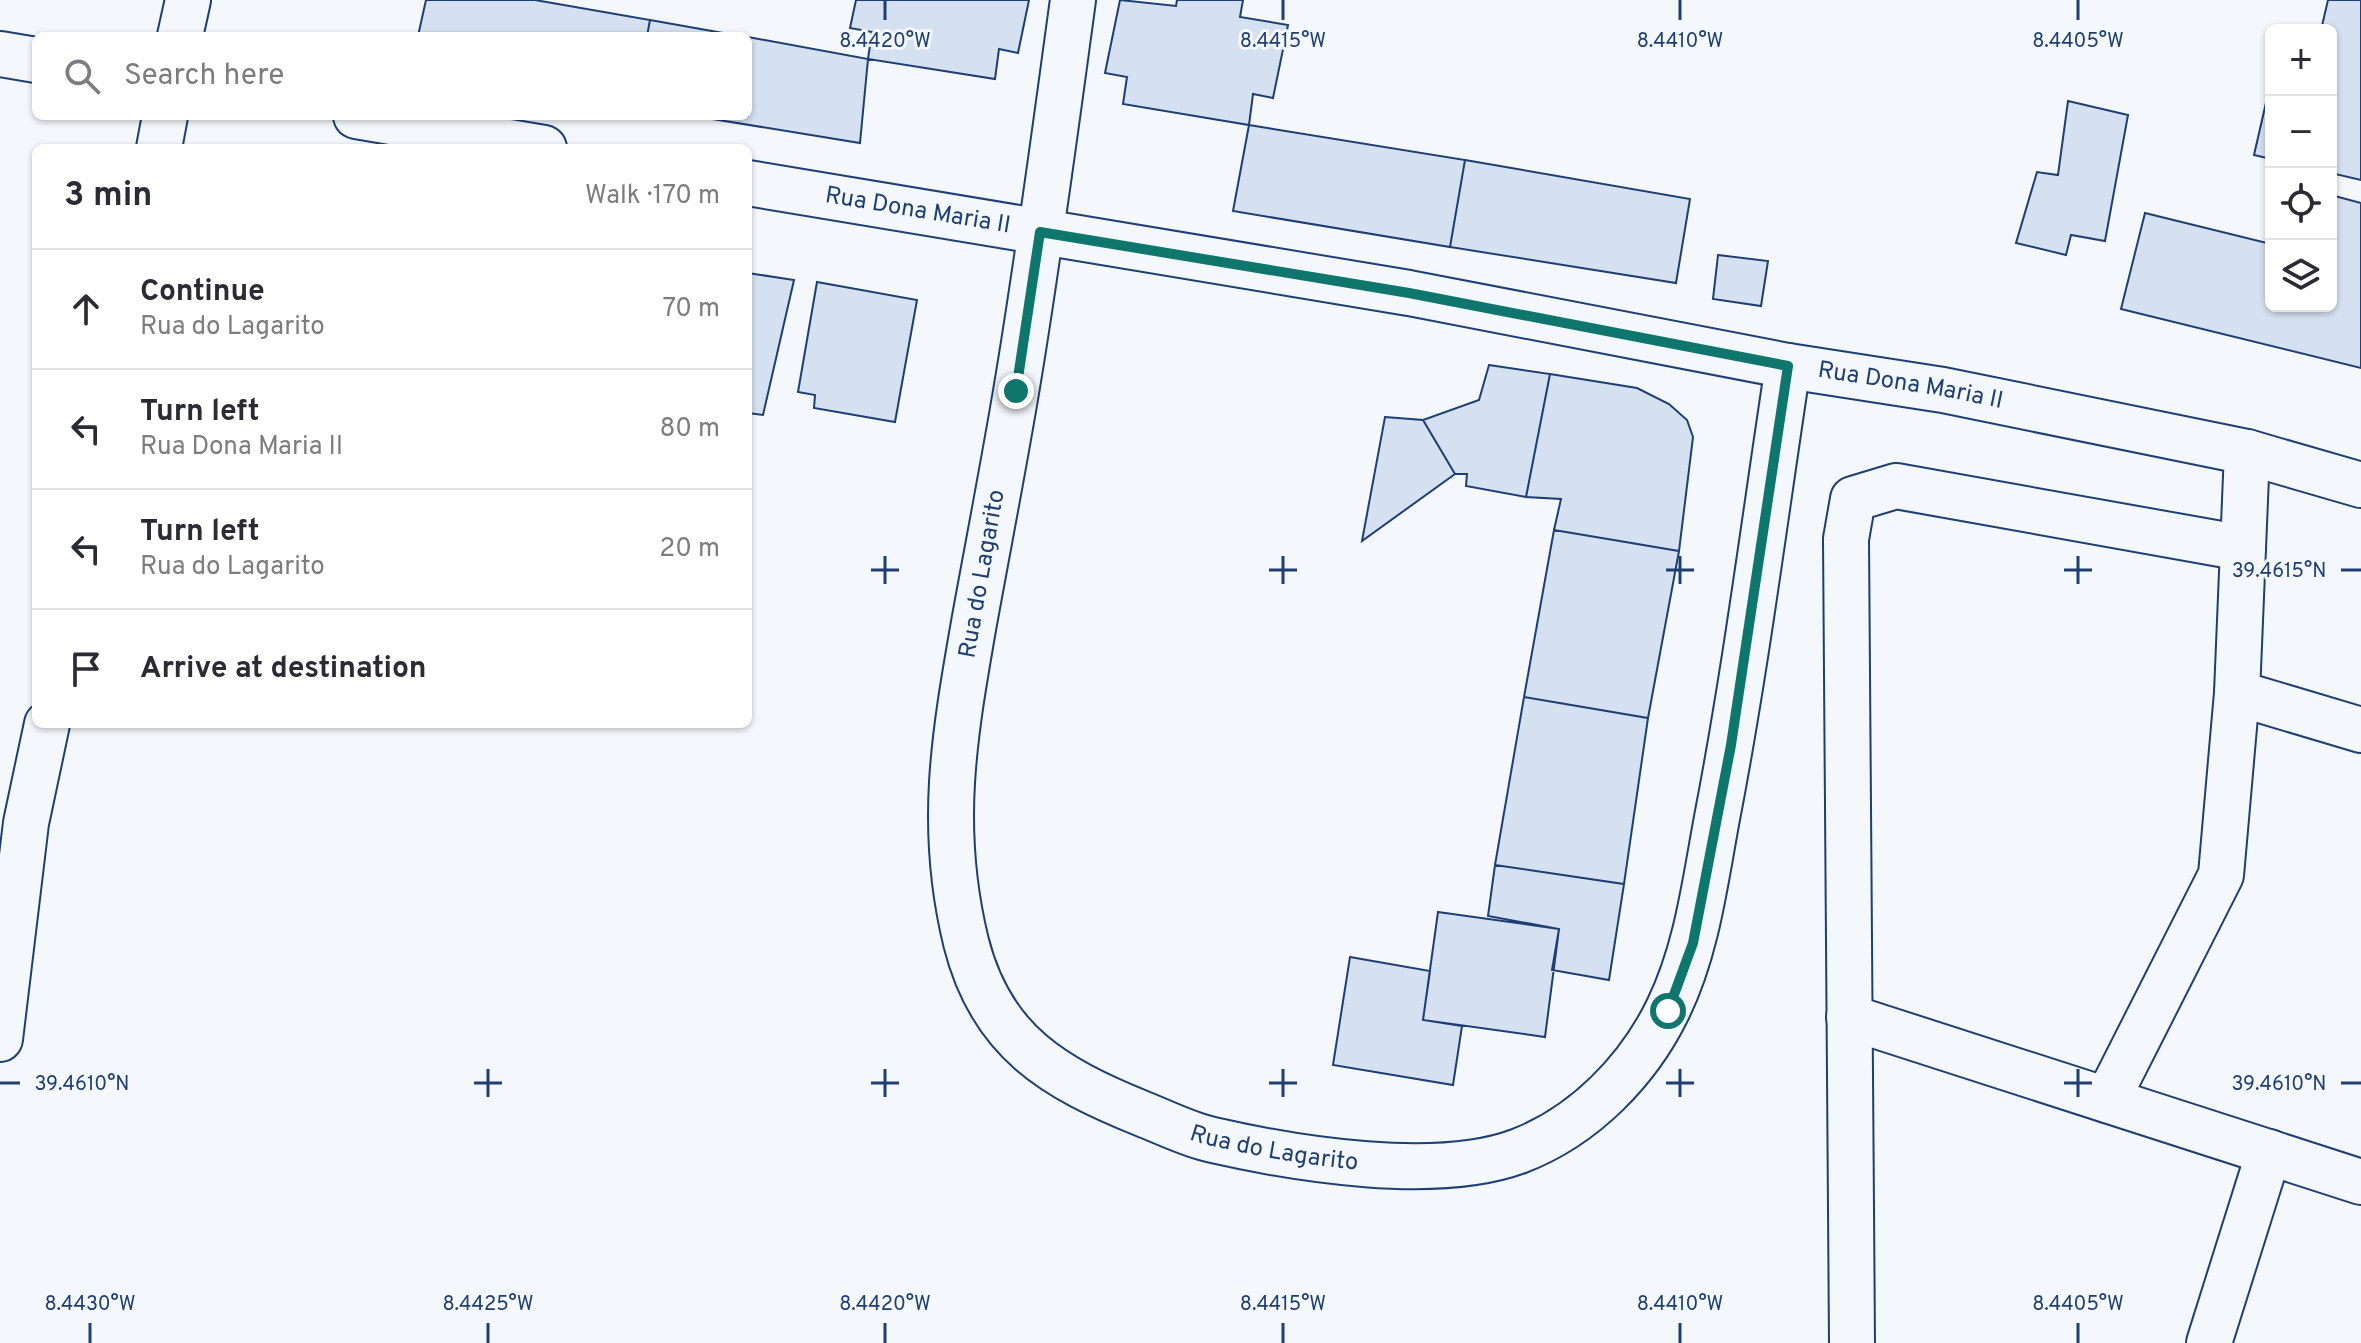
<!DOCTYPE html>
<meta charset="utf-8">
<style>
body{margin:0;font-family:Overpass,sans-serif;background:#f2f2f3;color:#2b2b33}
.controls{position:absolute;right:24px;top:24px;display:grid;overflow:hidden;border-radius:12px;box-shadow:0 2px 6px #0004}
.controls button{width:72px;height:72px;display:grid;place-items:center;padding:0;border:0;border-bottom:2px solid #e1e1e2;background:#fff;color:#2b2b33;font:40px sans-serif}
.stop{position:absolute;width:24px;height:24px;margin:-18px;border:6px solid #0f766e;border-radius:50%;background:#fff}
.stop.end{background:#0f766e;border-color:#fff;box-shadow:0 2px 8px #0008}
.list{margin:0;padding:0;list-style:none}
h2{display:flex;justify-content:space-between;align-items:center;height:104px;margin:0;padding:0 32px;font-size:34px}
h2 small{font-size:26px;font-weight:400;color:#7c7c81}
.list li{display:grid;grid-template-columns:52px 1fr auto;gap:24px;align-items:center;box-sizing:border-box;height:120px;padding:0 32px;border-top:2px solid #e1e1e2}
.list b{display:block;font-size:30px;white-space:nowrap}
.list p{margin:0;font-size:26px;white-space:nowrap;color:#7c7c81}
.list em{font-size:26px;font-style:normal;color:#7c7c81}
.icon{flex:none;width:44px;height:44px;fill:none;stroke:currentColor;stroke-width:2;stroke-linecap:round;stroke-linejoin:round}
.map{position:relative;flex:none;width:2361px;height:1343px;overflow:hidden}
.search{position:absolute;background:#fff;box-shadow:0 2px 6px #0004;left:32px;top:32px;width:720px;height:88px;display:flex;align-items:center;gap:20px;box-sizing:border-box;padding:0 28px;border-radius:12px;color:#7c7c81;font-size:30px}
.panel{position:absolute;background:#fff;box-shadow:0 2px 6px #0004;left:32px;top:144px;width:720px;height:584px;border-radius:12px}
.map>svg:first-child{display:block}
.building{fill:#d5e0f0;stroke:#1d3f73;stroke-width:2}
.lines{fill:none;stroke-linecap:round;stroke-linejoin:round}
.minor-casing{stroke:#1d3f73;stroke-width:48}
.minor{stroke:#f4f7fb;stroke-width:44}
.route{stroke:#0f766e;stroke-width:10}
.ticks{fill:none;stroke:#1d3f73;stroke-width:3}
.labels{text-anchor:middle;dominant-baseline:central;stroke-width:6;stroke-linejoin:round;paint-order:stroke}
.street-label{font-size:24px;fill:#1d3f73;stroke:#f4f7fb}
.ticks-label{font-size:20px;text-anchor:middle;fill:#1d3f73;stroke:#f4f7fb;stroke-width:6;stroke-linejoin:round;paint-order:stroke}
</style>
<div class="map">
<svg width="2361" height="1343" viewBox="0 0 2361 1343">
<rect width="100%" height="100%" fill="#f4f7fb"/>
<path class="building" d="M426 0H535L650 20 647 36H418Z
M856 0H1029L1018 53 999 49 995 79 868 59 872 32 850 28Z
M1120 0 1176 6 1177 0H1243L1240 17 1288 25 1273 98 1253 94 1249 125 1123 104 1127 77 1105 73Z
M2328 0H2361V180L2331 173V30H2321Z
M650 20 740 36H647Z
M748 37 868 59 860 143 694 116H748Z
M2271 81V159L2254 155Z
M2068 101 2128 115 2105 241 2071 235 2066 255 2016 243 2037 172 2058 175Z
M1249 125 1465 160 1450 247 1233 211Z
M1465 160 1690 199 1676 283 1450 247Z
M2331 195 2361 203V368L2121 309 2145 213 2271 244V306H2331Z
M1718 255 1768 261 1761 306 1713 299Z
M748 273 794 280 763 415 748 413Z
M817 282 917 300 895 422 814 408 815 395 798 392Z
M1489 365 1550 374 1526 497 1466 486 1467 474H1455L1423 420 1479 400Z
M1550 374 1637 388 1669 404 1687 420 1693 437 1679 551 1554 530 1561 499 1526 497Z
M1385 417 1423 420 1455 474 1362 541Z
M1554 530 1679 551 1648 718 1524 697Z
M1524 697 1648 718 1624 884 1495 865Z
M1495 865 1624 884 1609 980 1552 970 1559 929 1488 916Z
M1438 912 1559 929 1545 1037 1423 1020Z
M1350 957 1430 971 1423 1020 1462 1026 1453 1085 1333 1065Z"/>
<g class="lines">
<g class="minor-casing">
<g id="minor">
<path id="s1" d="M1073 0C1055 131 1038 262 1016 392 1003 469 988 546 974 623 954 737 938 828 966 942 991 1042 1054 1078 1143 1114 1166 1123 1189 1135 1213 1140 1296 1159 1437 1182 1519 1151 1584 1126 1638 1071 1668 1009 1697 950 1705 882 1717 818 1746 668 1765 516 1788 366"/>
<path d="M180 36 188 0"/>
<path d="M0 54 36 60"/>
<path d="M356 116 544 148"/>
<path d="M159 148 165 116"/>
<path id="s2" d="M748 183 1409 293 1788 366 1943 390 2247 452 2361 485"/>
<path d="M2237 693 2361 730"/>
<path d="M1849 1017 2361 1182"/>
<path d="M0 1039 26 823 47 724"/>
<path d="M2107 1100 2221 875 2237 693 2247 452"/>
<path d="M1852 1343 1846 539 1853 499 1896 486 2243 548"/>
<path d="M2209 1343 2269 1152"/>
</g>
</g>
<use href="#minor" class="minor"/>
</g>
<g class="lines">
<path class="route" d="M1016 391 1040 232 1409 293 1788 366 1731 745 1693 943 1668 1011"/>
</g>
<path class="ticks" d="M885 0V20M1283 0V20M1680 0V20M2078 0V20M885 556V584M1283 556V584M1680 556V584M2078 556V584M871 570H899M1269 570H1297M1666 570H1694M2064 570H2092M2341 570H2361M488 1069V1097M885 1069V1097M1283 1069V1097M1680 1069V1097M2078 1069V1097M0 1083H20M474 1083H502M871 1083H899M1269 1083H1297M1666 1083H1694M2064 1083H2092M2341 1083H2361M90 1323V1343M488 1323V1343M885 1323V1343M1283 1323V1343M1680 1323V1343M2078 1323V1343"/>
<g class="labels">
<g class="street-label">
<text stroke="none"><textPath href="#s2" startOffset="172">Rua Dona Maria II</textPath></text>
<text stroke="none"><textPath href="#s2" startOffset="1180">Rua Dona Maria II</textPath></text>
<text transform="translate(983 574) rotate(-80)">Rua do Lagarito</text>
<text stroke="none"><textPath href="#s1" startOffset="1348">Rua do Lagarito</textPath></text>
</g>
</g>
<g class="ticks-label">
<text x="885" y="47">8.4420°W</text>
<text x="1283" y="47">8.4415°W</text>
<text x="1680" y="47">8.4410°W</text>
<text x="2078" y="47">8.4405°W</text>
<text x="2279" y="577">39.4615°N</text>
<text x="82" y="1090">39.4610°N</text>
<text x="2279" y="1090">39.4610°N</text>
<text x="90" y="1310">8.4430°W</text>
<text x="488" y="1310">8.4425°W</text>
<text x="885" y="1310">8.4420°W</text>
<text x="1283" y="1310">8.4415°W</text>
<text x="1680" y="1310">8.4410°W</text>
<text x="2078" y="1310">8.4405°W</text>
</g>
</svg>
<div class="controls">
<button>+</button>
<button>−</button>
<button><svg class="icon" aria-label="locate" viewBox="0 0 24 24"><circle cx="12" cy="12" r="6"/><path d="M12 2v4M12 18v4M2 12h4M18 12h4"/></svg></button>
<button><svg class="icon" aria-label="layers" viewBox="0 0 24 24"><path d="M12 4l9 5-9 5-9-5zM3 14l9 5 9-5"/></svg></button>
</div>
<div class="stop" style="left:1668px;top:1011px"></div>
<div class="stop end" style="left:1016px;top:391px"></div>
<div class="search"><svg class="icon" aria-label="search" viewBox="0 0 24 24"><circle cx="10" cy="10" r="6"/><path d="M15 15l6 6"/></svg>Search here</div>
<section class="panel">
<h2>3 min<small>Walk · 170 m</small></h2>
<ul class="list">
<li><svg class="icon" aria-label="ahead" viewBox="0 0 24 24"><path d="M12 20V5M6 11l6-6 6 6"/></svg><div><b>Continue</b><p>Rua do Lagarito</p></div><em>70 m</em></li>
<li><svg class="icon" aria-label="left" viewBox="0 0 24 24"><path d="M17 20v-9H6M10 6l-5 5 5 5"/></svg><div><b>Turn left</b><p>Rua Dona Maria II</p></div><em>80 m</em></li>
<li><svg class="icon" aria-label="left" viewBox="0 0 24 24"><path d="M17 20v-9H6M10 6l-5 5 5 5"/></svg><div><b>Turn left</b><p>Rua do Lagarito</p></div><em>20 m</em></li>
<li><svg class="icon" aria-label="arrive" viewBox="0 0 24 24"><path d="M6 21V4h12l-3 4 3 4H6"/></svg><div><b>Arrive at destination</b></div></li>
</ul>
</section>
</div>
